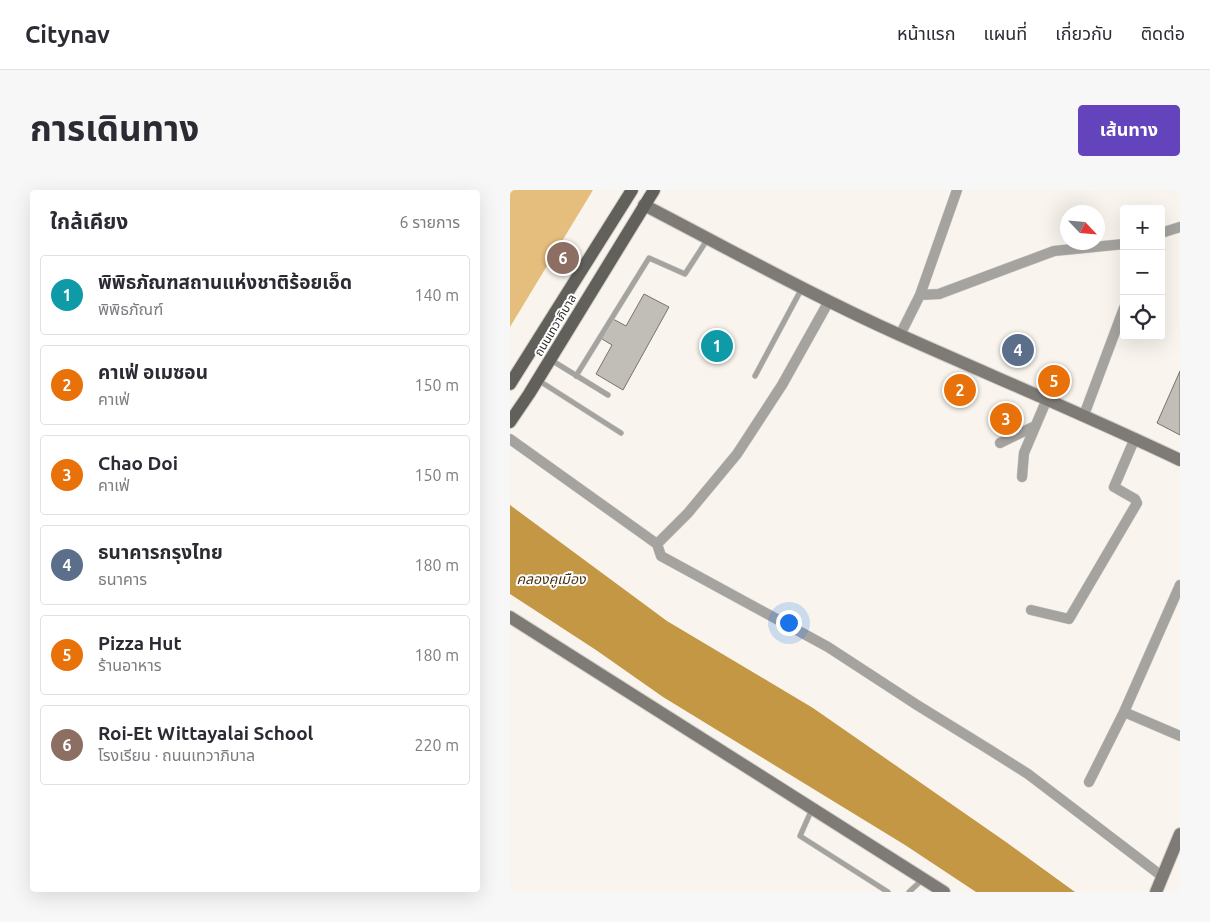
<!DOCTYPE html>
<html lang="th">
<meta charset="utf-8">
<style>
body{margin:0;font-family:Ubuntu,"Noto Sans Thai",sans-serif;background:#f7f7f7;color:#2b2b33}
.controls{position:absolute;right:15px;top:15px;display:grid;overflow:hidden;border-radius:5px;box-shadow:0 5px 20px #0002}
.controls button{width:45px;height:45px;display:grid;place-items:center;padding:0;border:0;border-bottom:1px solid #e1e1e2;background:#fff;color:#2b2b33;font:25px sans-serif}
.compass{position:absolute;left:550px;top:15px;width:45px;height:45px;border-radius:50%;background:#fff;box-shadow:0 5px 20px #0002;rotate:116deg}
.you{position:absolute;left:278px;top:432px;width:18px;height:18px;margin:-12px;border:4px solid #fff;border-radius:50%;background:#1a73e8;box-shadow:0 0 0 8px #1a73e833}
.badge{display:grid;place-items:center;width:32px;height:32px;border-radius:50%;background:#6344bd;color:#fff;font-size:16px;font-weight:700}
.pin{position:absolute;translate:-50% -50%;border:2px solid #fff;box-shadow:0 1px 5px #0006}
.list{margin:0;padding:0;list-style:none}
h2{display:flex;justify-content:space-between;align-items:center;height:65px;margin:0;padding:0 20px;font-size:21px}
h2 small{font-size:16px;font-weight:400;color:#7c7c81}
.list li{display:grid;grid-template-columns:32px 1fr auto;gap:15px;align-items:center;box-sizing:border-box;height:80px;margin:0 10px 10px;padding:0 10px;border:1px solid #e1e1e2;border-radius:5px}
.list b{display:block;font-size:19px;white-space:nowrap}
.list p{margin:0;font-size:16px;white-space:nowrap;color:#7c7c81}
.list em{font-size:16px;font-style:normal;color:#7c7c81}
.icon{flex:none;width:28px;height:28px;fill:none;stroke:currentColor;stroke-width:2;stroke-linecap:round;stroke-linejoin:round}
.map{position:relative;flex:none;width:670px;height:702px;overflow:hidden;border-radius:5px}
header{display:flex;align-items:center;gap:30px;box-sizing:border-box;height:70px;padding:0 25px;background:#fff;border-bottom:1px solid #e1e1e2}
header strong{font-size:24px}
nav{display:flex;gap:28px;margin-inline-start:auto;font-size:18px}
.intro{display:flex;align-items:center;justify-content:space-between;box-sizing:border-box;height:120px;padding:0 30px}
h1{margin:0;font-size:35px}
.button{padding:12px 22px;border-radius:5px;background:#6344bd;color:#fff;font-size:18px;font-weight:700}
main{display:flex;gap:30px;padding:0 30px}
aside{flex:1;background:#fff;border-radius:5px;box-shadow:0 5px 20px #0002}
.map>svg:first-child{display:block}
.green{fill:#e5be7e}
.water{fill:#c49745}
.building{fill:#c1beb7;stroke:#77736e}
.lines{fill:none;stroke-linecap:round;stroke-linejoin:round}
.lane-casing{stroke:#d4d0ca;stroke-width:6}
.street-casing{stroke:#d4d0ca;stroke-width:11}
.secondary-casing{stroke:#d4d0ca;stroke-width:14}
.primary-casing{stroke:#d4d0ca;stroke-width:14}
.lane{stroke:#a4a3a0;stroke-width:5}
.street{stroke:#a4a3a0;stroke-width:10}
.secondary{stroke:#7e7b77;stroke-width:12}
.primary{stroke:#62605b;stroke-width:12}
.labels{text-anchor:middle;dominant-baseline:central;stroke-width:4;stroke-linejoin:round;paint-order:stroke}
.street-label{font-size:12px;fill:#2b2a27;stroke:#fff}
.water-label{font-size:14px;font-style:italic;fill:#45320e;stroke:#fff}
</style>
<header>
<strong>Citynav</strong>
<nav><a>หน้าแรก</a><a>แผนที่</a><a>เกี่ยวกับ</a><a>ติดต่อ</a></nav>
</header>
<div class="intro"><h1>การเดินทาง</h1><a class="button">เส้นทาง</a></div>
<main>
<aside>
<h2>ใกล้เคียง<small>6 รายการ</small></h2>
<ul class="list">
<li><span class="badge" style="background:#0f9aa8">1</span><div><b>พิพิธภัณฑสถานแห่งชาติร้อยเอ็ด</b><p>พิพิธภัณฑ์</p></div><em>140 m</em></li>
<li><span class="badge" style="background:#e8710a">2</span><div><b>คาเฟ่ อเมซอน</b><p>คาเฟ่</p></div><em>150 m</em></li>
<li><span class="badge" style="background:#e8710a">3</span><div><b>Chao Doi</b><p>คาเฟ่</p></div><em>150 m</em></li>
<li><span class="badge" style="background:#5c6f8a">4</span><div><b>ธนาคารกรุงไทย</b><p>ธนาคาร</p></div><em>180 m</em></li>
<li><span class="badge" style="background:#e8710a">5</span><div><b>Pizza Hut</b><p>ร้านอาหาร</p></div><em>180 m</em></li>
<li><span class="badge" style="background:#8d6e63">6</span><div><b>Roi-Et Wittayalai School</b><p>โรงเรียน · ถนนเทวาภิบาล</p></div><em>220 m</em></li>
</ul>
</aside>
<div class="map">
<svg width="670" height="702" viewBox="0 0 670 702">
<rect width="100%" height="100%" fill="#f9f5ee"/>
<path class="green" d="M0 0H83L0 137Z"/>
<path class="water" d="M0 315 157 431 303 518 496 652 565 702H466L395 655 153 507 86 460 0 404Z"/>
<path class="building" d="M134 104 159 117 113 200 86 184 102 155 92 149 103 129 116 136Z
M670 181V245L647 233Z"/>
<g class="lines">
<g class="lane-casing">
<path id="lane" d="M41 170 98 205
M66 186 139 68 175 84 197 50
M245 186 292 98
M28 190 111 243
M302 619 290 646 378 702
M399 702 413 689"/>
</g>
<g class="street-casing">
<path id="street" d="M651 43 670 37
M410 105 429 104 544 61 614 54
M390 145 410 105 447 0
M574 225 614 118
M0 249 147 354 151 366 318 457 407 515 480 560 518 584 653 687
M490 253 525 236
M512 287 514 263 537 209
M147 354 178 323 227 264 272 195 319 111
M521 420 559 429 627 313 625 309 604 297 625 248
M614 522 670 546
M579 592 614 522 670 395"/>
</g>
<g class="secondary-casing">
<path id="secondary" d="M134 15C219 59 303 106 390 145 484 187 578 226 670 270
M0 427 434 702
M646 702 670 644"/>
</g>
<g class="primary-casing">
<path id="primary" d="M0 194 122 0
M0 232 19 204 144 0"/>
</g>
<use href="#lane" class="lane"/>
<use href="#street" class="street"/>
<use href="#secondary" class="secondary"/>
<use href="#primary" class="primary"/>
</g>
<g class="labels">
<g class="street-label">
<text transform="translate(45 135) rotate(-59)">ถนนเทวาภิบาล</text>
</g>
<g class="water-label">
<text x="41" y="389">คลองคูเมือง</text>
</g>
</g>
</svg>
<div class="controls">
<button>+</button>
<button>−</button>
<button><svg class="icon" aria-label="locate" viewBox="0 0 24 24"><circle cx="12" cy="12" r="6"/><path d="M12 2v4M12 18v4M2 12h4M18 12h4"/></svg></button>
</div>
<svg class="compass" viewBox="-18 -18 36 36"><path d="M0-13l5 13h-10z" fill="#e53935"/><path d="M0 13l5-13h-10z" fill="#7c7c81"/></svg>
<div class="you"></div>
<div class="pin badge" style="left:207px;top:156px;background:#0f9aa8">1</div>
<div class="pin badge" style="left:450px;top:200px;background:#e8710a">2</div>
<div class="pin badge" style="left:496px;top:229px;background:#e8710a">3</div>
<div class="pin badge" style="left:508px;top:160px;background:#5c6f8a">4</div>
<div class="pin badge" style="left:544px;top:191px;background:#e8710a">5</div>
<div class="pin badge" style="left:53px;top:68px;background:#8d6e63">6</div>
</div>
</main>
